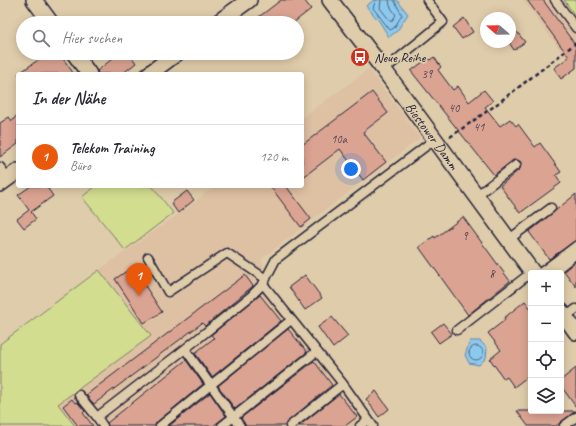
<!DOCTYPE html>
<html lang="de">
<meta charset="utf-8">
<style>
body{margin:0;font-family:Caveat,sans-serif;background:#f2f2f3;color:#2b2b33}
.controls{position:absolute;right:12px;bottom:12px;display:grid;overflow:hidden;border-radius:4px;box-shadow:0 2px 10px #0003}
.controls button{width:36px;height:36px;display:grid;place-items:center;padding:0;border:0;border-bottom:1px solid #e1e1e2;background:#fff;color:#2b2b33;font:20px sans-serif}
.compass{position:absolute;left:480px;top:12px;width:36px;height:36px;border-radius:50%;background:#fff;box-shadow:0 2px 10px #0003;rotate:290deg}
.you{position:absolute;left:351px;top:169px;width:14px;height:14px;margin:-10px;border:3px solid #fff;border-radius:50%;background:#1a73e8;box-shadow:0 0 0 6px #1a73e833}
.badge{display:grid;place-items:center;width:26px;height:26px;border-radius:50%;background:#ea580c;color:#fff;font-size:13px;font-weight:700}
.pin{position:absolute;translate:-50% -33px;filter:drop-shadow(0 1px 2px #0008)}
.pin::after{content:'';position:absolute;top:21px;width:14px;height:12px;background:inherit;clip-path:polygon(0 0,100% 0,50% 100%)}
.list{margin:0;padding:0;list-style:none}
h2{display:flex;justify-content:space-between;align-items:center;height:52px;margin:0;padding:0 16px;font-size:17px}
h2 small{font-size:13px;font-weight:400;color:#7c7c81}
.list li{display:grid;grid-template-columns:26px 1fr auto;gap:12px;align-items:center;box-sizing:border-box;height:64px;padding:0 16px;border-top:1px solid #e1e1e2}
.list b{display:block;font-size:15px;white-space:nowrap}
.list p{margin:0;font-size:13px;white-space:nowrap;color:#7c7c81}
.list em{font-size:13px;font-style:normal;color:#7c7c81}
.icon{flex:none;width:22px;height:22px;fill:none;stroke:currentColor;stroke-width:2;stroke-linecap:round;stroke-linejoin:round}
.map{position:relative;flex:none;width:576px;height:426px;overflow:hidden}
.search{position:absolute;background:#fff;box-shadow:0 2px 10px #0003;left:16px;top:16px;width:288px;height:44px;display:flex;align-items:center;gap:10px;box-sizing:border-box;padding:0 14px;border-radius:22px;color:#7c7c81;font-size:15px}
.panel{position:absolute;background:#fff;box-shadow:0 2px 10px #0003;left:16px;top:72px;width:288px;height:116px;border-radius:4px}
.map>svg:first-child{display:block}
.built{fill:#dec0a3}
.green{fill:#d2dd90;stroke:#7a8066}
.water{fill:#8dc9ed;stroke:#6286a6}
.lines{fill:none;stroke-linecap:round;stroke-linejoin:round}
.shore{stroke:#4d6582;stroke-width:1}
.building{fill:#dba492;stroke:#22223b}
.service-casing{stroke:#22223b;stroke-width:11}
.minor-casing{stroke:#22223b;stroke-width:18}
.path{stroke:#22223b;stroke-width:2.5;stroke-dasharray:4 3;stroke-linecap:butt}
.service{stroke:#dfccaa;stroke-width:8}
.minor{stroke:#dfccaa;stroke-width:15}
.labels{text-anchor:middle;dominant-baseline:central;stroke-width:3.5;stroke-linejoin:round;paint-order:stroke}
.number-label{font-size:12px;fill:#504251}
.poi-label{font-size:14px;fill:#22223b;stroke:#dfccaa;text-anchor:start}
.street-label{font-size:14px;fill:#22223b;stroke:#dfccaa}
</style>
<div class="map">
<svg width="576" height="426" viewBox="0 0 576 426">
<rect width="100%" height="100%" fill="#dfccaa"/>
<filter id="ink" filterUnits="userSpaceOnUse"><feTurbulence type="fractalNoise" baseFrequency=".025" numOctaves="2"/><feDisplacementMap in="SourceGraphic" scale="8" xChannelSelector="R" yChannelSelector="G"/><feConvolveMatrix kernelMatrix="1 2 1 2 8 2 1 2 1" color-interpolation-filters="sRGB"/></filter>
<g filter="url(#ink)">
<path class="built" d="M523 0H551L576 34V71Z
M369 69 420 138 261 259 271 288 378 426H75L58 404 151 336 99 270 186 209 214 186H302V118Z"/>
<path class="green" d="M564 0H576V17Z
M96 186H152L173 213 125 250 82 197Z
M99 270 151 336 58 404 75 426H0V344Z"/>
<path class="water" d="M374 0H397L408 14 397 31 389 37 379 21 366 6Z
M470 341H480L487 348 486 358 479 365 469 363 465 355Z"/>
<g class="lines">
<path class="shore" d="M376 0 373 8 390 30 394 28 402 15 394 0
M381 0 380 8 391 22 396 15 390 6 389 0
M469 353a7 7 0 1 1 14 0a7 7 0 1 1-14 0Z"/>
</g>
<path class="building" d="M281 0H304L311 9 293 23H251Z
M527 0H543L576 46V68L561 79 554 68 569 57Z
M464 18 473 32 462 39 453 27Z
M516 31 525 42 514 50 510 44V36Z
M37 53H59L74 74H18L41 58Z
M107 53H129L136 63 122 74H98L97 71 112 59Z
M434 57 441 67 438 70 453 90 458 86 469 102 484 90 493 101 485 107 500 126 510 119 516 126 518 124 535 147 540 143 561 172 556 175 561 183 520 213 500 186 520 169 521 162 518 160H513L494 175 411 71 428 58 430 60Z
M372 92 388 113 363 132 386 162 363 180 340 149 302 178V145Z
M18 114V144L0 157V123L9 117 12 121Z
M31 186H46L53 196 31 212 36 219 24 228 17 219 29 210 18 195Z
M270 186H286L311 219 301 227Z
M187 191 194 200 178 213 171 203Z
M576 194V241L549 259 529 232Z
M463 217 510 281 468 315 419 247 434 236 435 238Z
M576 261V287L564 271Z
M137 264 147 278 142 281 162 312 144 323 115 279Z
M245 275 253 286 205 326 202 323 94 404 86 395Z
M305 275 322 298 305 310 289 287Z
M260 295 281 321 212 377 195 353 214 338 211 335Z
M525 301 531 309V374L514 387 507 377 504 379 490 359 501 350 488 333 505 320 504 318Z
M332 317 348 336 333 348 318 327Z
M443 323 452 334 439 343 431 332Z
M288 329 307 352 235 409 218 386Z
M186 360 203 384 157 422 155 426H108L107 423Z
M314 361 332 385 287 422 285 426H246L241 418Z
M576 368V407L561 386V380Z
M376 391 389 409 379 417 366 399Z
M210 393 226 416 213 426H169Z
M339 394 357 417 345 426H299Z
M72 399 75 403 77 402 85 411 83 413 93 426H78L63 406Z
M517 411H576L556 426H528Z"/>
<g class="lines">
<g class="service-casing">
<path id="service" d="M555 0 576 28
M384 70 443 22 427 0
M0 167 8 178
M476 196 516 165
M508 240 551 208
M148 257 168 292 227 253 266 279
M540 273 576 246
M552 273 576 254
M263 284 343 384 373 426
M565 317 576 309
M457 330 532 272
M185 349 240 426
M79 395 97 417
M103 426 97 417 185 349 251 296 263 284 276 259 434 140
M160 426 291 320
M222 426 316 352
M290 426 343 384
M360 426 368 420
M564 426 576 417"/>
</g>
<g class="minor-casing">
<g id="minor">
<path d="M34 0 51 23"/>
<path id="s1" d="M330 0 384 70 533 273"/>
<path d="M217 23 249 0"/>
<path d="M74 53 89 74"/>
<path d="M149 74 177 53"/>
<path d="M0 184 18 171"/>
<path d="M561 311 576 332"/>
</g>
</g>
<path class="path" d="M450 137 493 107 576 43"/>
<use href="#service" class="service"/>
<use href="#minor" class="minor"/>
</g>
</g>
<defs>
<g id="bus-disc" transform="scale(1)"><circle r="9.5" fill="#c8321e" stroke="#dfccaa"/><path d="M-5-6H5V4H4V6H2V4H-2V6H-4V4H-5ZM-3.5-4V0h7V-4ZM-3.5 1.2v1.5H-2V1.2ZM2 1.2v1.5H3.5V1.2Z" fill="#fff"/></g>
</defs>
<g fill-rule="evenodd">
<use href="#bus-disc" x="360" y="57"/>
</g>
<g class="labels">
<g class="number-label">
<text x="427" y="74">39</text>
<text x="454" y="108">40</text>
<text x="479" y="127">41</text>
<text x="339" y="139">10a</text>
<text x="465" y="236">9</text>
<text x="492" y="274">8</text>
</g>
<g class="poi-label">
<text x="374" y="57">Neue Reihe</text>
</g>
<g class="street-label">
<text stroke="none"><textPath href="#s1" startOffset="170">Biestower Damm</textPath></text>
</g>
</g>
</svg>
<div class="controls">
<button>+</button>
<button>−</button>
<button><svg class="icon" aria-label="locate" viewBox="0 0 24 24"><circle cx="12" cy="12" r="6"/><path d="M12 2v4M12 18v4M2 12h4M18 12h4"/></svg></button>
<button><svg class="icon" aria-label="layers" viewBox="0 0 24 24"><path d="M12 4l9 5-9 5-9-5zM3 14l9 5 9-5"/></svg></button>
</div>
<svg class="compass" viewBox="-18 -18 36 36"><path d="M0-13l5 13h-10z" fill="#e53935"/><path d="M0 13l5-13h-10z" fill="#7c7c81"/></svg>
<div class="you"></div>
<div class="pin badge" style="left:139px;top:296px">1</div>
<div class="search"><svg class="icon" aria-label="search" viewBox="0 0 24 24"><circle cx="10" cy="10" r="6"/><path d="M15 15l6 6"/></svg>Hier suchen</div>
<section class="panel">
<h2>In der Nähe<small></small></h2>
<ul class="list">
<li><span class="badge">1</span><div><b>Telekom Training</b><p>Büro</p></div><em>120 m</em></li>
</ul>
</section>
</div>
